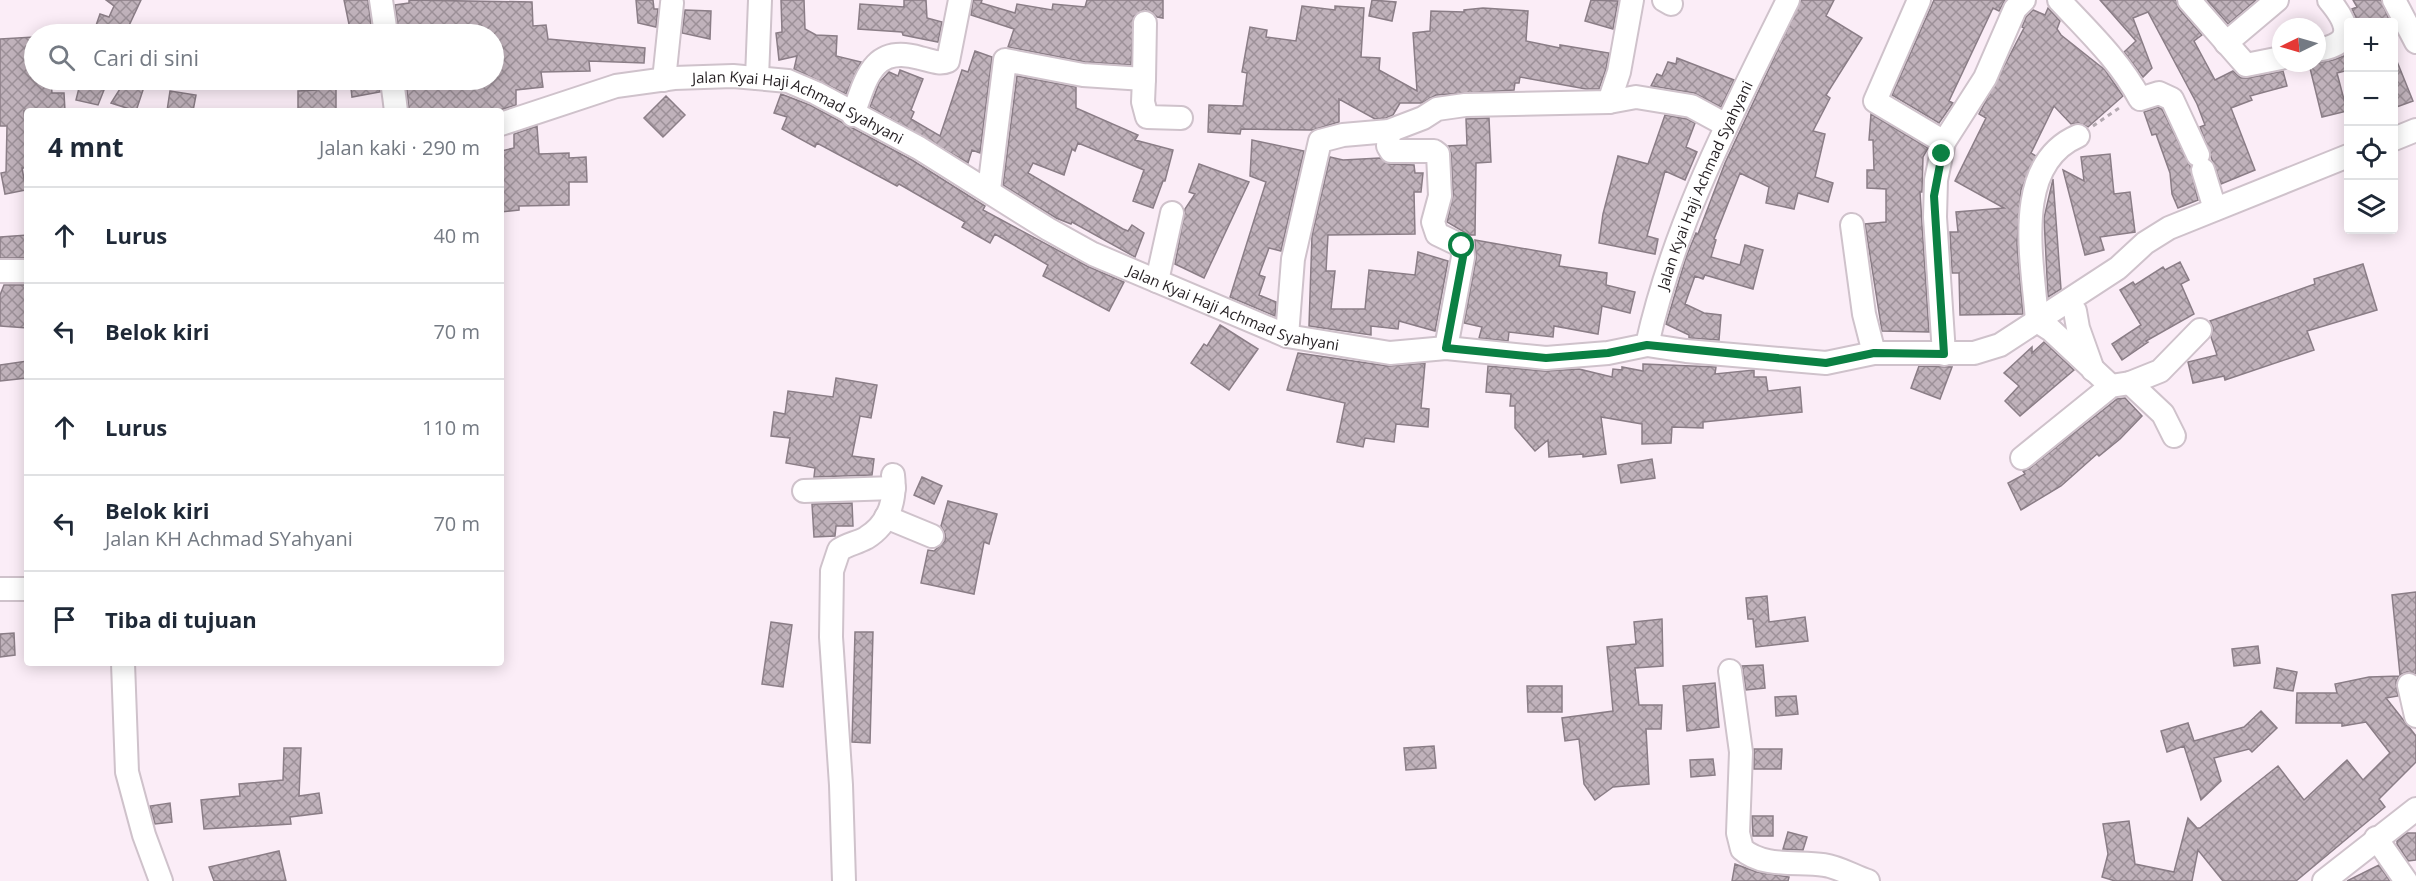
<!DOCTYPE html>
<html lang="id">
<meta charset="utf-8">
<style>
body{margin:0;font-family:"Open Sans",sans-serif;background:#f2f2f3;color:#1f2937}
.controls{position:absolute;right:18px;top:18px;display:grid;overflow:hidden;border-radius:6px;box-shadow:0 3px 15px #0003}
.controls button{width:54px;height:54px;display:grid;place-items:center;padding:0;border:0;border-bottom:2px solid #e0e1e3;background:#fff;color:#1f2937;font:30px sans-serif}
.compass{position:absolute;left:2272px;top:18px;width:54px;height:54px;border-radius:50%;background:#fff;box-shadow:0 3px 15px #0003;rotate:265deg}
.stop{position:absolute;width:18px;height:18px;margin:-14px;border:4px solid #0b8043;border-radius:50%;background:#fff}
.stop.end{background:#0b8043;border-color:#fff;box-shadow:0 2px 6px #0008}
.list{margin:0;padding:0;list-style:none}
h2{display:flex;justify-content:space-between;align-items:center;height:78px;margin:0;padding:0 24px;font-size:26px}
h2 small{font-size:20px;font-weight:400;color:#747a83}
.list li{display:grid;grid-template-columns:39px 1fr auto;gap:18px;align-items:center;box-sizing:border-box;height:96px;padding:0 24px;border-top:2px solid #e0e1e3}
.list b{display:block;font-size:22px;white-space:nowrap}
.list p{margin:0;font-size:20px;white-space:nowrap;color:#747a83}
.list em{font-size:20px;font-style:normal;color:#747a83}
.icon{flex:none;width:33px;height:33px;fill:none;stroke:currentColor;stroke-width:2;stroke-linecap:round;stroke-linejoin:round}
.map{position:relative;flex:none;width:2416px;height:881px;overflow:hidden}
.search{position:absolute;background:#fff;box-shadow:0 3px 15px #0003;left:24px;top:24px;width:480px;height:66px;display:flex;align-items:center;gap:15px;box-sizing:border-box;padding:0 21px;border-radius:33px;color:#747a83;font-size:22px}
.panel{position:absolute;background:#fff;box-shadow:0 3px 15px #0003;left:24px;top:108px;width:480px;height:558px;border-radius:6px}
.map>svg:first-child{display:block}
.building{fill:url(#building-cross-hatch);stroke:#8a7d86;stroke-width:1.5}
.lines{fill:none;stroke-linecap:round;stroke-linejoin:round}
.minor-casing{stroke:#cfc2cb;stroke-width:26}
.path{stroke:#b4a9b1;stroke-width:3;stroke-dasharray:4.5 4.5;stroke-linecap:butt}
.minor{stroke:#fff;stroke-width:22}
.route{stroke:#0b8043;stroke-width:8}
.labels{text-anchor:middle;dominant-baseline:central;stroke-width:6;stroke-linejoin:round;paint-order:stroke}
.street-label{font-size:15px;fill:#231e21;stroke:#fff}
</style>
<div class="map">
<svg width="2416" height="881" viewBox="0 0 2416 881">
<defs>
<pattern id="building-cross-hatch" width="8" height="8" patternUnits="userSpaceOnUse" patternTransform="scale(1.5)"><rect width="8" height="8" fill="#c0b2bb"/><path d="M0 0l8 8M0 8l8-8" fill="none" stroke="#9c9098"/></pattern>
</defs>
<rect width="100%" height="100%" fill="#fbedf7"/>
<path class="building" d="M106 0H141L125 34H93L100 14 109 17 114 6Z
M344 0H368L372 34H351Z
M409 0 532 2 533 26 546 25 548 39 645 48 644 63 589 61 590 71 541 72 543 87 516 90V105L497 111H409L406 80H494V34H474L473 28 436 29V34H399L395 5 409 3Z
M636 0H653L654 9H658L656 27 638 23Z
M781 0H804L805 29 816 35 837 36 836 56 861 62 846 94 794 69 797 56 779 60 776 33 782 32Z
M904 0H926L927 18 942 22 938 42 903 35 902 32 858 29 860 4 904 7Z
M973 0H982L981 3 1015 13 1017 4 1052 10 1053 4 1085 7 1087 0H1163V18L1157 17 1146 10 1134 16 1131 65 1085 62 1008 47 1014 29 971 15Z
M1372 0 1396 2 1392 21 1369 16Z
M1591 0 1618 1 1613 29 1585 21Z
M1801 0H1834L1826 16 1862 38 1826 95 1830 98 1813 131 1825 134 1815 177 1833 183 1828 202 1798 193 1794 209 1766 203 1769 187 1740 173 1714 239 1716 240 1711 257 1740 265 1745 245 1763 250 1753 289 1705 275 1703 279 1695 276 1685 304 1704 313 1721 315 1719 340 1689 338V335L1666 324 1686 257 1696 233 1698 234 1725 163Z
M1934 0H2005L1999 11 1993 8 1949 101 1953 103 1939 123 1892 95Z
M2100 0H2176L2179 9 2202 35 2194 41 2215 80 2233 71 2241 78H2248L2283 71 2287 86 2250 96 2252 100 2231 108 2255 170 2221 184 2200 127 2205 125 2197 104 2148 12 2133 18 2152 68 2143 77 2124 52 2136 41Z
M2207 0H2256L2228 24Z
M2353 0H2381L2390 22H2358L2352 9 2357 7Z
M1302 6 1335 10V6L1364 8 1361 57 1380 58 1379 70 1417 91 1413 33 1430 31 1431 11 1464 12V10L1483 8 1528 11 1526 41 1560 48V45L1609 53 1606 69 1599 89H1586L1520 77 1519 83H1515L1514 90 1436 95 1422 103H1400L1393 115 1386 118 1375 119 1339 99V122L1313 130 1241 129 1240 134 1208 132 1209 105 1243 106 1247 73 1242 72 1250 27 1267 30 1266 37 1296 41Z
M2048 8 2060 21 2057 29 2061 35 2105 70 2123 96 2088 127 2078 123 2071 124 2054 106 2031 153 2036 156 2021 190 2017 244 2023 314 1960 315 1959 273H1952L1950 232H1958L1956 212 2004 208 1955 181 1986 118 1979 114 2024 28 2022 27 2026 17 2033 10 2045 15Z
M685 10 711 11 710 39 682 33Z
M34 37V80H51L52 93H64L65 111H24L27 146 26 168H22L26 190 5 194 1 173 6 172 7 126H0V39Z
M975 51 992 57 980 153 972 150 968 163 870 107 879 83 889 72 898 76 900 70 923 79 911 110 914 112 911 119 940 136 962 70 968 72Z
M2349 54V70L2337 73 2347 111 2322 117 2309 64 2333 60Z
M2394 54 2413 101 2394 108Z
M1677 58 1734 80 1721 107 1694 93 1651 86 1657 74 1662 76 1668 62 1676 64Z
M1017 76 1076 87V108L1138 135 1135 140 1173 150 1165 181H1163L1153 208 1133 201 1144 170 1078 143 1075 151 1072 149 1064 175 1033 163 1028 173 1123 229 1128 231 1132 225 1144 233 1135 257 1072 222 1071 224 1056 218 1003 185Z
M81 80H108L98 105 76 100Z
M350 80H379L380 92 352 97Z
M125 81 144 87 136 111 111 103Z
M315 87H336V111H298V91L316 90Z
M170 91 196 95 193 111H167Z
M781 94 810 105 912 160 985 206 983 210 1087 266 1124 282 1109 311 1043 276 1048 265 995 234 990 243 962 227 965 222 899 184 897 186 817 143 815 147 782 129 787 117 774 113Z
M666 96 685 115 663 137 644 118Z
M2158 107 2162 109 2190 166 2198 200 2178 208 2172 194 2170 173 2156 134 2152 135 2144 112Z
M1871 114 1928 148 1923 157 1922 192H1920L1929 332 1882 331 1865 224 1886 222V189L1867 188V170H1874L1873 140H1869Z
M1665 115 1687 119 1695 123 1686 147 1697 152 1685 180 1665 171 1647 236 1658 239 1655 254 1599 243 1603 214 1618 156 1648 164Z
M1489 118 1491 162 1476 163 1475 235H1469L1447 222 1453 195 1451 153 1448 146 1467 145 1466 119Z
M537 126 539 154 569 153V158L586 157 587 182H569V205L519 206V210L501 212V151L514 148V134Z
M1252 140 1304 151 1281 251 1269 248 1259 275 1265 277 1259 295 1276 302 1275 316 1230 297 1266 182 1250 176Z
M2110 154 2114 194 2130 192 2135 232 2100 237 2104 250 2085 255 2063 170 2084 181 2081 157Z
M1330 157 1343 160 1380 158 1390 164 1414 165 1415 173H1423L1421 192H1414L1415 234 1328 235 1326 271H1335L1331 309H1365L1369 270 1415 275 1418 252 1448 261 1435 331 1399 321 1398 329 1371 326V335L1309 326 1312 235Z
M1199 164 1249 182 1204 278 1175 264 1185 209 1195 194 1189 192Z
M2053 179 2061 289 2048 297 2044 218Z
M27 235V258H0V237Z
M1475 240 1561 255 1559 266 1607 273 1606 285 1635 292 1630 313 1602 306 1598 334 1554 326 1553 337 1509 332 1508 341 1479 338 1482 327 1464 323 1476 259Z
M2180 262 2189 280 2181 284 2194 314 2146 341 2148 342 2122 360 2112 344 2141 325 2120 290 2133 282 2135 285 2163 267 2165 270Z
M2363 264 2377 310 2307 331 2314 350 2225 380 2224 376 2193 383 2188 362 2217 355 2211 337 2213 327 2210 321 2315 284 2314 279Z
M4 285H27V328L0 326V295Z
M1220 325 1258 349 1229 390 1191 363 1204 344 1207 346Z
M2044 342 2074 370 2020 416 2005 401 2019 386 2004 373 2032 347V353Z
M1298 353 1388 366 1425 363 1421 408 1429 409 1428 427 1396 424 1394 442 1365 438 1363 447 1337 442 1345 403 1287 390Z
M27 361V378L0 381V365Z
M1643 364 1716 367 1715 374 1754 370V377H1766L1768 391 1800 387 1802 412 1703 422V428L1672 427 1671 443 1642 444V424L1601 417 1606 454 1583 457V454L1549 457 1548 440 1535 451 1515 428V406H1510L1511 394 1486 392 1488 366 1545 371 1579 369 1612 377 1613 369 1622 370V367L1643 371Z
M1919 366 1952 367 1940 399 1911 388Z
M836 378 877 385 871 418 860 416 852 456 874 459 872 475 814 477 815 468 786 463 790 438 771 436 774 412 785 414 788 391 833 397Z
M2125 398 2142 416 2120 439 2099 456 2097 454 2061 486 2021 510 2008 483 2025 474 2023 471 2030 468 2117 399Z
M1652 459 1655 478 1621 483 1618 465Z
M922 477 942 486 934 504 914 495Z
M948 501 997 514 989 544 984 542 974 594 921 583 928 550 934 551 945 541V534L941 526Z
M852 503 853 526H836L835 536 814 537 812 504Z
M2416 592V674L2407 672 2400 675 2392 595Z
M1767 596 1769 622 1805 617 1808 641 1756 647 1753 619H1748L1746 598Z
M1662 619 1663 666 1635 668 1639 705H1662L1661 729H1646L1649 784 1613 787 1595 800 1584 784 1579 739 1565 741 1562 718 1613 711 1607 647 1636 644 1634 622Z
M771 622 792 625 783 687 762 684Z
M855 632H873L870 743 852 742Z
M14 633 15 655 0 657V634Z
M2258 646 2260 663 2234 666 2232 649Z
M1763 665 1765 688 1746 690 1742 666Z
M2277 668 2297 672 2293 691 2274 688Z
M2399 676 2396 682 2398 696 2386 698 2416 736V762L2379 799 2385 807 2296 881H2223L2198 850 2192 881H2115L2102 877 2108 854 2103 824 2129 821 2135 864 2174 872 2188 818 2197 828H2200L2278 766 2304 800 2347 760 2363 780 2390 753 2366 722 2342 726V723H2296L2297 693H2337L2335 684 2369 677Z
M1715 683 1719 727 1687 731 1683 686Z
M1527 686H1562V712H1528Z
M1796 696 1798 714 1776 716 1775 697Z
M2261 711 2277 728 2252 752 2249 749 2214 758 2221 781 2201 800 2184 746 2167 752 2161 731 2188 723 2194 741 2244 727Z
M1434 746 1436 768 1406 770 1404 748Z
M284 748H301L299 796 319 793 322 813 290 817 291 824 204 829 201 800 240 796 239 784 283 780Z
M1754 749H1782L1781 769H1754Z
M1713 759 1715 775 1691 777 1690 760Z
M170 803 172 822 155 824 150 806Z
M1752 816H1773V836H1753Z
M1788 832 1807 837 1803 850 1783 849Z
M2407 833H2416V860L2408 861 2397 844V841Z
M279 851 286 881H214L209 867Z
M1735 864 1757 872 1789 877 1788 881H1732Z
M2379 865 2390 881H2347Z"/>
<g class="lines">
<g class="minor-casing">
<g id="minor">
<path d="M381 0 386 34"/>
<path d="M1664 0 1671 4"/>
<path d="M1919 0 1875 101 1944 142"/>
<path d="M2059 0C2088 31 2120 61 2140 99L2159 93 2172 99 2198 155"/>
<path d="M2189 0 2246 65 2281 58"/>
<path d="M2394 0 2416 42"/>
<path d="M2226 43 2277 0"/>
<path d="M2317 50C2356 44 2349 24 2329 0"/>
<path d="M757 78 760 0"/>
<path d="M1144 79 1143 102 1147 117 1181 118"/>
<path d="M392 80 396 111"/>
<path d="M664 80 672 3"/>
<path d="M1609 102 1619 72 1632 0"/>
<path d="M853 115C866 78 873 44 920 58 930 60 939 65 948 61L960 0"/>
<path id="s1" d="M501 124 616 86 674 78 733 76 788 81 816 93 919 148 1048 229 1093 254 1287 336 1390 353 1446 348 1546 358 1608 353 1647 345C1674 223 1733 112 1788 0"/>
<path d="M1389 131 1388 146 1391 151H1434L1438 154 1440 196 1433 222 1437 234 1462 246 1463 257 1446 348"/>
<path d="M2078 136C2011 165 2033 262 2037 321L2051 330 2111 386"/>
<path d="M2394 139 2416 130"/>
<path d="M2203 170 2215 209"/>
<path d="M989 190 1005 60 1083 75 1144 79 1145 23"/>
<path d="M1852 225 1864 314 1874 353"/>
<path d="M0 271H27"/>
<path d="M1157 281 1172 213"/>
<path d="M2075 311 2078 328 2093 370"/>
<path d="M1287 336 1293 259 1320 141 1343 135 1389 131 1423 118 1437 109 1465 105 1609 102 1636 97 1691 106 1726 125"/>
<path d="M1647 345 1686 351 1826 363 1874 353H1974L2000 345 2118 268 2145 243 2169 228 2348 156"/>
<path d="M1944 354 1935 217 1936 180 1944 142 1985 78 2015 9 2024 0"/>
<path d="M2130 383 2163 414 2174 436"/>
<path d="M2022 458 2111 386 2130 383 2160 371 2200 330"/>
<path d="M804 491 894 488"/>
<path d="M886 517 932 536"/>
<path d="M0 589H27"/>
<path d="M123 663 127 772 144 835 161 881"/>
<path d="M1730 671 1741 752 1738 833 1742 849C1763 868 1798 861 1824 865 1839 867 1853 876 1868 881"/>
<path d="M2409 685 2416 716"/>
<path d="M2376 838 2406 881"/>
<path d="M844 881 841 785 831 637 832 571 839 550C848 544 857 543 866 538 889 524 896 500 893 475"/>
<path d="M2324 881 2416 809"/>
</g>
</g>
<path class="path" d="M2093 126 2122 106"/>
<use href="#minor" class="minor"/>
</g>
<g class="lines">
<path class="route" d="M1462 246 1463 257 1446 348 1546 358 1608 353 1647 345 1826 363 1874 353 1944 354 1934 196 1942 154"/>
</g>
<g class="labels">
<g class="street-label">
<text stroke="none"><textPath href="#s1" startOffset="310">Jalan Kyai Haji Achmad Syahyani</textPath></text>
<text stroke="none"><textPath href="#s1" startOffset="1389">Jalan Kyai Haji Achmad Syahyani</textPath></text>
<text stroke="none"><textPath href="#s1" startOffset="796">Jalan Kyai Haji Achmad Syahyani</textPath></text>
</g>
</g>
</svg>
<div class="controls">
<button>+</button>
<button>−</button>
<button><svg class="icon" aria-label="locate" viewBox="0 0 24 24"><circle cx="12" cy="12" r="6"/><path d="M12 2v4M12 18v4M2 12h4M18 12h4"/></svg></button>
<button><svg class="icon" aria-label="layers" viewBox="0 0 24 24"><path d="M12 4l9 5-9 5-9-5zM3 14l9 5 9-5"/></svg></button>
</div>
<svg class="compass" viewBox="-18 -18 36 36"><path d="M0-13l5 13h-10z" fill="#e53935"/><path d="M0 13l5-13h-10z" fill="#747a83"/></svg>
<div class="stop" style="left:1462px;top:246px"></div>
<div class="stop end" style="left:1942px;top:154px"></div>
<div class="search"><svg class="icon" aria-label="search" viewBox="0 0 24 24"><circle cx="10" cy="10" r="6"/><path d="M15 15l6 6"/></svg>Cari di sini</div>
<section class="panel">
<h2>4 mnt<small>Jalan kaki · 290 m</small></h2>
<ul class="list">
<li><svg class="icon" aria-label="ahead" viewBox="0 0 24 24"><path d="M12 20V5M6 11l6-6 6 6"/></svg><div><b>Lurus</b></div><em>40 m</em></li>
<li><svg class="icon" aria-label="left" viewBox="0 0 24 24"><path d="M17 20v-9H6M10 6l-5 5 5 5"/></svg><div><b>Belok kiri</b></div><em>70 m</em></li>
<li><svg class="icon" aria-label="ahead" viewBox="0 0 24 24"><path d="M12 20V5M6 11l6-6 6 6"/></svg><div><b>Lurus</b></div><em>110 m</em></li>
<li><svg class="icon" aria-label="left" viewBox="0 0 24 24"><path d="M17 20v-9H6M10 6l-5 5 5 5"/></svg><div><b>Belok kiri</b><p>Jalan KH Achmad SYahyani</p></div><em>70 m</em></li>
<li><svg class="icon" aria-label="arrive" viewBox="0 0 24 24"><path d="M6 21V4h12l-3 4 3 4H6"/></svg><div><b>Tiba di tujuan</b></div></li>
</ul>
</section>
</div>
